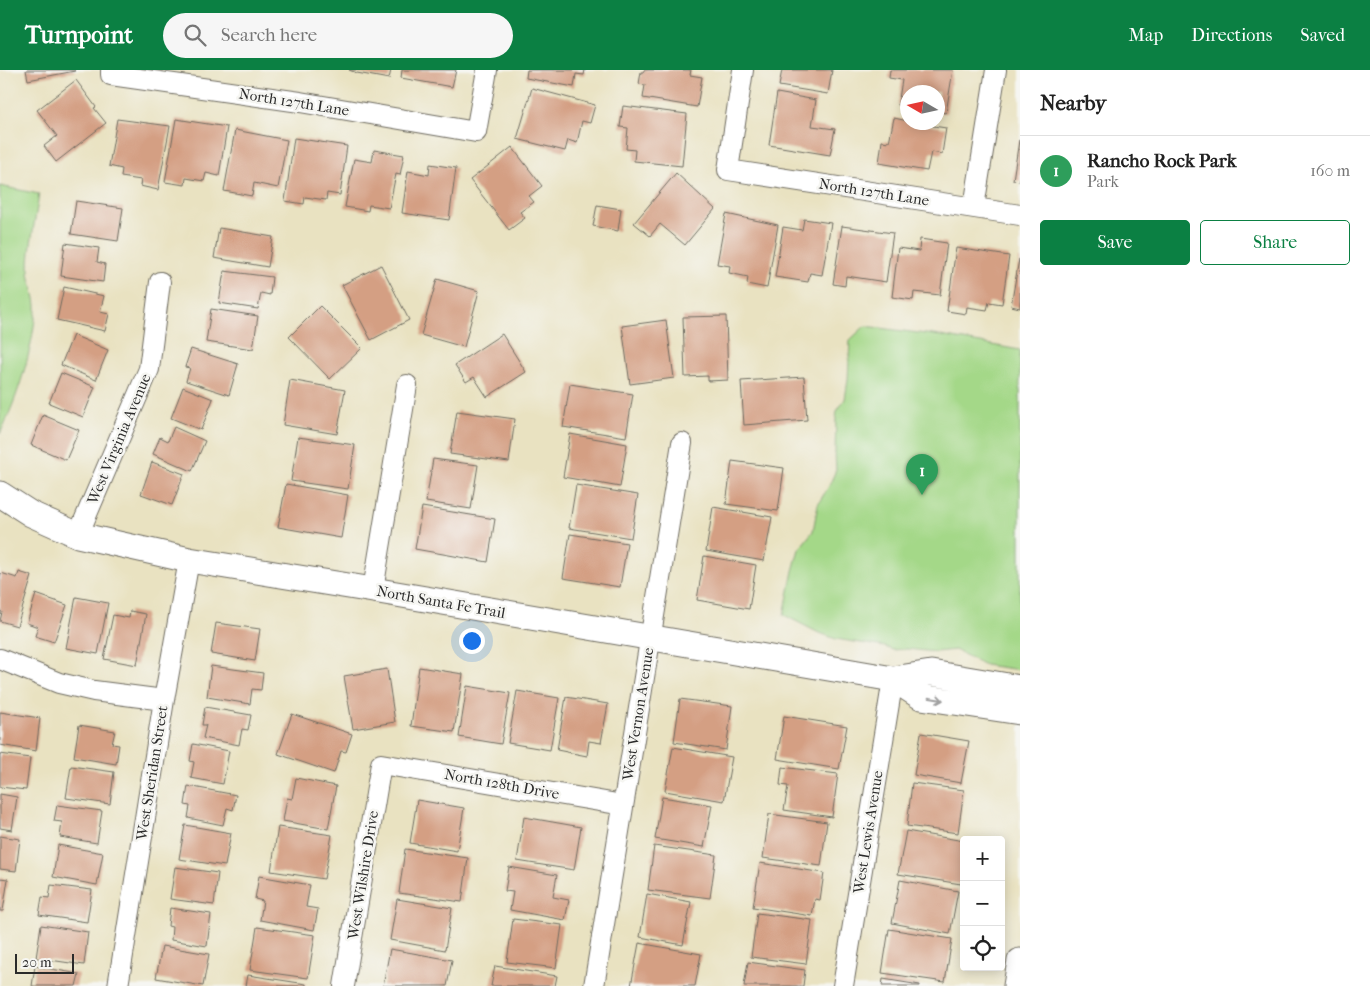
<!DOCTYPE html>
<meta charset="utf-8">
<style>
body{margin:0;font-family:"IM FELL French Canon",serif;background:#f6f6f6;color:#222}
.controls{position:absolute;right:15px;bottom:15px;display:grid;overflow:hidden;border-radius:5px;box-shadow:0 2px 12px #0003}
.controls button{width:45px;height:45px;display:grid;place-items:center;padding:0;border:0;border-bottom:1px solid #e0e0e0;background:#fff;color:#222;font:25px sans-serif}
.compass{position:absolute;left:900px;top:15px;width:45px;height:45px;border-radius:50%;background:#fff;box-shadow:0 2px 12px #0003;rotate:279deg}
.scale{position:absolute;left:15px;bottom:12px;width:59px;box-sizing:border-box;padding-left:5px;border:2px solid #2b2b2b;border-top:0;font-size:14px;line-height:18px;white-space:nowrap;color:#2b2b2b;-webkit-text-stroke:4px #f6f6f2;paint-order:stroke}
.you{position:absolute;left:471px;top:570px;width:18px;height:18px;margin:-12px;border:4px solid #fff;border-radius:50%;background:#1a73e8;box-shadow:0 0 0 8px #1a73e833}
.badge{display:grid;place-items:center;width:32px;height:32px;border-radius:50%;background:#0b8043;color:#fff;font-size:16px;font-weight:700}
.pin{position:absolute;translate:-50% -41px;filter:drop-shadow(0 1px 2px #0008)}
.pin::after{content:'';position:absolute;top:26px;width:18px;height:15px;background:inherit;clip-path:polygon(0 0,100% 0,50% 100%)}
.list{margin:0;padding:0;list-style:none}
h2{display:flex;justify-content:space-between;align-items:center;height:65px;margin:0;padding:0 20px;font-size:21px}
h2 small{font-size:16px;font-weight:400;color:#767676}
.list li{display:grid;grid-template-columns:32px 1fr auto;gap:15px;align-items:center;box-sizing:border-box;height:70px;padding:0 20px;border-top:1px solid #e0e0e0}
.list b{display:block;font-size:19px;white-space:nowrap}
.list p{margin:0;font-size:16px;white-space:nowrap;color:#767676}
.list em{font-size:16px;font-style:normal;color:#767676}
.actions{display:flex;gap:10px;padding:15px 20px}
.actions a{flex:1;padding:11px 0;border:1px solid #0b8043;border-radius:5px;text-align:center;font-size:18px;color:#0b8043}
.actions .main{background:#0b8043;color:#fff}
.icon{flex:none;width:28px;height:28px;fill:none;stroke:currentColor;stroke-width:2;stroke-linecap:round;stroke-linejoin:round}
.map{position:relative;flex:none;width:1020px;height:916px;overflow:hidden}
header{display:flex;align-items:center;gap:30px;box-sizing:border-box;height:70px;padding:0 25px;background:#0b8043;color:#fff}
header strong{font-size:24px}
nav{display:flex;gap:28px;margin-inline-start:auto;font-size:18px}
.search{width:350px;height:45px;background:#f6f6f6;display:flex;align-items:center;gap:12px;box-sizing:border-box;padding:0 18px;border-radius:28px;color:#767676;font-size:19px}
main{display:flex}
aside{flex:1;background:#fff}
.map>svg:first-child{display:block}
.green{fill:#a4d888;stroke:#68825a}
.building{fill:#d49f83}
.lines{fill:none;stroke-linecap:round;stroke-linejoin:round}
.minor-casing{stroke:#6e6b60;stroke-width:22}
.tertiary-casing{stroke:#6e6b60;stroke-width:27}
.minor{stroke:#fff;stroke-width:20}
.tertiary{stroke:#fff;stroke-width:25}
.oneway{stroke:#a0a0a0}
.labels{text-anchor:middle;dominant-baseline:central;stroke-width:5;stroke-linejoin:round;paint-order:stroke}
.street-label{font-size:15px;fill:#2b2b2b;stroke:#f6f6f2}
</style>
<header>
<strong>Turnpoint</strong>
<div class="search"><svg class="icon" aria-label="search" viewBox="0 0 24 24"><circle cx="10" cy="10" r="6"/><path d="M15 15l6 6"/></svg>Search here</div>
<nav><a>Map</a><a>Directions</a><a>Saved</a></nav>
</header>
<main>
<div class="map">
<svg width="1020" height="916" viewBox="0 0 1020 916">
<rect width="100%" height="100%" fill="#f6f6f2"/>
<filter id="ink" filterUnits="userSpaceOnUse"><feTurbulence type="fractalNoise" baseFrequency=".02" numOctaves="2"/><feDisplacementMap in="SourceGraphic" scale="10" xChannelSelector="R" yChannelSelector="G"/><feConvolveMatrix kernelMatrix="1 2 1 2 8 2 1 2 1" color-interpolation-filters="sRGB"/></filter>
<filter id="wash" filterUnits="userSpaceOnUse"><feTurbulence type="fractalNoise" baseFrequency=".0096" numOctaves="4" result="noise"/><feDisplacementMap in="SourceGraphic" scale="20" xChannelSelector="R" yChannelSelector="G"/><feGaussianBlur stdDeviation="1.12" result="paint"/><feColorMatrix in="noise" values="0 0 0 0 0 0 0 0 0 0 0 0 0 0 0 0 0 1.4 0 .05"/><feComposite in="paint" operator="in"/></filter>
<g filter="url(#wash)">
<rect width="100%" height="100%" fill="#e9e2c1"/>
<path class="green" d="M0 116 39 124C36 147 29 176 29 199 29 213 37 227 36 240 32 283 18 326 0 364Z
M865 256 941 266 1020 280V600L985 595 955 580 935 582 907 579 893 580 885 577 836 569 817 562 784 545 793 501 799 479 813 461 818 434 829 416 836 400 835 383 836 348 837 341 845 329 848 310 850 270Z"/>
<g id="blocks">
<path class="building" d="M26 0H74L75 1 28 10Z
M349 0H391L389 9 357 3Z
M402 0H456L452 17 401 8Z
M527 0H585L584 5 576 4 574 17 526 8Z
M644 0H691L690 5 702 7 697 37 643 28 645 15 639 14 641 2H644Z
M782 0H832L828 24 779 16Z
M890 0H953L946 43 938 42V22H908V37L898 35 902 10 889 8Z
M76 10 96 37 94 38 106 53 56 92 44 76 57 66 37 40Z
M532 18 595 35 590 53 582 51 577 73 568 70 565 81 517 69Z
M777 23 816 30 812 56 835 59 830 85 769 75Z
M623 36 687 44 682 96 634 91 635 80 626 79 628 58 620 57Z
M894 48 908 51V52L946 58 942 84 931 82 927 101 879 93 882 71 889 72Z
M117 49 170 56 158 120 140 116 141 110 121 107 122 99 109 96Z
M176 49 227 57 219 106 206 103 204 111 186 108 185 115 165 112Z
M235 60 287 70 278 118 254 113 252 126 224 121Z
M294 68 347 76 340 125 327 123 326 130 305 127 304 134 285 131Z
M1019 70H1020V111L1013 110Z
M512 77 542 116 529 126 534 132 520 142 525 148 509 160 470 110Z
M374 80 404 85 400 105 396 104 389 138 369 135 368 141 345 137 354 89 372 92Z
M430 94 456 98 449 150 402 143 408 101 429 105Z
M676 103 715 139 685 175 660 154 650 166 634 153Z
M76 131 123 138 118 171 71 164Z
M597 135 621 139 618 161 593 156Z
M726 144 778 155 767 218 747 214 748 207 729 203 730 196 717 194Z
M804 149 831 153 822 205 810 203 808 212 775 207 783 157 802 160Z
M842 156 893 163 886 212 846 206 845 216 833 214Z
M219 158 273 167 268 197 214 188Z
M920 169 947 173 940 225 914 222 913 230 892 227 898 178 919 181Z
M65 173 99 178 97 192 105 194 103 212 61 206Z
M956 178 1009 186 1002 234 989 232 987 240 967 237 966 244 947 241Z
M1019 189H1020V238L1011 236Z
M381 195 409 250 371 270 342 215Z
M224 201 272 207 270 225 261 223 258 239 219 233Z
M437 209 479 221 464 277 421 265Z
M64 217 104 226 100 242 109 244 105 261 57 250Z
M320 236 362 278 330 309 289 267Z
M211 239 258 246 253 279 206 272Z
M726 246 728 310 708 311V306L685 307 683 247Z
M666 250 674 308 630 314 622 256Z
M502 264 526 302 487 327 474 307 466 312 455 295Z
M73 265 108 280 96 310 61 295Z
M191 279 238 294 229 325 186 311 190 298 185 297Z
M61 303 95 317 83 347 49 333Z
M804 307 807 350 744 355 741 311Z
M290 310 345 320 337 364 283 355Z
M570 314 633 324 626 367 563 357Z
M183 317 213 329 201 360 171 348Z
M457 341 515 349 509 392 450 384Z
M43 345 79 360 66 390 31 375Z
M174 357 205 371 192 401 153 384 160 367 168 371Z
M570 364 627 374 620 417 563 407Z
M298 367 355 375 348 419 291 411Z
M433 389 478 395 471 439 426 432Z
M732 391 784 398 778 441 726 434Z
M152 392 184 404 172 435 141 424Z
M286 414 348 425 341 468 278 457Z
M576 415 638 425 631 468 569 458Z
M422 437 495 449 488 492 415 479Z
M713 437 772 447 764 491 706 481Z
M570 464 627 473 620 517 563 508Z
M704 486 756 495 749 539 697 530Z
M19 502 32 506 17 556 0 551 2 542 0 541V507L1 503 17 508Z
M36 524 67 535 54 572 35 566 38 557 27 553Z
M76 527 108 533 98 584 66 578Z
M130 541 146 544 137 595 104 589 113 545 129 548Z
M216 553 260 559 255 591 211 584Z
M211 596 263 603 261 620 252 619 250 634 207 627Z
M419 597 463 604 454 662 411 656Z
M387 599 395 652 353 659 344 606Z
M467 616 510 623 501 674 459 667Z
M517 621 559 628 550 680 508 673Z
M566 627 608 634 601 673 589 671 587 686 557 680Z
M680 629 732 636 726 680 674 672Z
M205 637 251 645 248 660 242 659 239 675 203 668 206 655H202Z
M0 642 40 648 36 681 0 675Z
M292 644 352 664 346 682 341 681 334 703 278 684Z
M784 646 847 656 839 699 777 689Z
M79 655 115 661 112 674 119 675 116 694 74 687Z
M921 663 969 671 961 713 914 705Z
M193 674 229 681 223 714 191 708 194 692 190 691Z
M673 677 732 687 724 731 665 721Z
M0 684 30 688 26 720 0 717Z
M71 696 114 702 110 734 66 728Z
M782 697 838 704 832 747 784 740 788 716 780 715Z
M296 708 336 716 328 759 283 751 287 728 292 729Z
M912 713 964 720 958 763 907 756Z
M188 716 236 725 233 740 227 738 223 755 188 748 190 736 185 735Z
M0 724 17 727 12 760 0 758Z
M662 727 712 735 704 777 655 769Z
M417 730 464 738 457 781 410 773Z
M57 735 102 741 97 773 60 767 62 752 54 751Z
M769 744 827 752 821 796 763 788Z
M524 747 581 757 574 800 517 791Z
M185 755 231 763 225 796 179 789Z
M278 757 332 765 324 809 271 801Z
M906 761 964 771V797L961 814 898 804Z
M0 766 20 769 16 801 0 799Z
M58 775 103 783 97 815 53 807Z
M654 776 716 785 710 828 648 820Z
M405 779 468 788 462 832 399 823Z
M760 793 824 803 820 830 815 829 812 846 753 837Z
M175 797 218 803 214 835 170 829Z
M509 797 557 805 553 827 569 830 565 850 510 840 513 822 505 821Z
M259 806 310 815 306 837 318 839 314 860 260 850 263 831 255 829Z
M0 808 8 809 3 841H0Z
M900 810 958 821 950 864 892 853Z
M51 815 92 820 87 852 39 845 42 827 49 828Z
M647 824 691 832 683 875 640 867Z
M397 829 452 838 445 880 390 870Z
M170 838 211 844 207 876 171 870 172 857 168 856Z
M757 843 812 850 806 894 751 887Z
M513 849 562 855 556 898 507 892Z
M41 855 88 862 84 895 36 888Z
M257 857 315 865 308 908 250 900Z
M889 859 952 869 945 912 882 903Z
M639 873 701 884 695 916H631Z
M162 876 209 884 203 916 156 908Z
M390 879 452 890 447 916H383Z
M748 892 805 900 803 916H744Z
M35 896 79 904 76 916H32Z
M495 896 557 906 555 916H491Z
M248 905 306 914V916H246Z
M883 909 920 915V916H882Z"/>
</g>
</g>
<g filter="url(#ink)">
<use href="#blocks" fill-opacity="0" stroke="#6e6b60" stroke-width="1"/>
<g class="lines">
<g class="minor-casing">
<path id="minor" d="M111 0V5L300 32 476 62 487 0
M743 0 728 100 1020 145
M974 137 996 0
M78 465 149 299 160 212
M373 520 407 315
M0 589 59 613 94 621 164 630
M118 916 164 630 189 490
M344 916 381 694 623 735
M594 916 682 373
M843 916 893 609"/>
</g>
<g class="tertiary-casing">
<path id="tertiary" d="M0 424 31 444 78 465 189 490 373 520 893 609 931 603 1020 618
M893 609 921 627 1020 642
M1016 916 1020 891"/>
</g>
<use href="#minor" class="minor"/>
<use href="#tertiary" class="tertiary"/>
</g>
<defs><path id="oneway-shaft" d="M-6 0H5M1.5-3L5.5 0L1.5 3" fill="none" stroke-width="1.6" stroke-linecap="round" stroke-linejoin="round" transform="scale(1.25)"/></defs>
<use class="oneway" href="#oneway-shaft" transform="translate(936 629) rotate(9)"/>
</g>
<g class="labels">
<g class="street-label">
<text transform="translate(294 32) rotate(9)">North 127th Lane</text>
<text transform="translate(874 122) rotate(9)">North 127th Lane</text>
<text transform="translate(119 369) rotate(-67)">West Virginia Avenue</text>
<text transform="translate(441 532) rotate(10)">North Santa Fe Trail</text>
<text transform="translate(638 644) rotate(-81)">West Vernon Avenue</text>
<text transform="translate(152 703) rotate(-81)">West Sheridan Street</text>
<text transform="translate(502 714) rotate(10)">North 128th Drive</text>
<text transform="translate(868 762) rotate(-81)">West Lewis Avenue</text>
<text transform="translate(363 805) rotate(-81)">West Wilshire Drive</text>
</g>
</g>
</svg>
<div class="controls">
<button>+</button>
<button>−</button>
<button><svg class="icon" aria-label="locate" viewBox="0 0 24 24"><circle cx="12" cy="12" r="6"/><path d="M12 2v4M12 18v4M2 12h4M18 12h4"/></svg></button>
</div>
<svg class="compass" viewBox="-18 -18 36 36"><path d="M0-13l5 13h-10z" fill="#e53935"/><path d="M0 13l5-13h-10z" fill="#767676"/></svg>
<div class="scale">20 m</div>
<div class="you"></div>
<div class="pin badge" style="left:922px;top:425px;background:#2e9e5b">1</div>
</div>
<aside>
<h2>Nearby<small></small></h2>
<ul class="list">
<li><span class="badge" style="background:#2e9e5b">1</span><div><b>Rancho Rock Park</b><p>Park</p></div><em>160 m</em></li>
</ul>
<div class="actions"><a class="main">Save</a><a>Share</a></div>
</aside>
</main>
